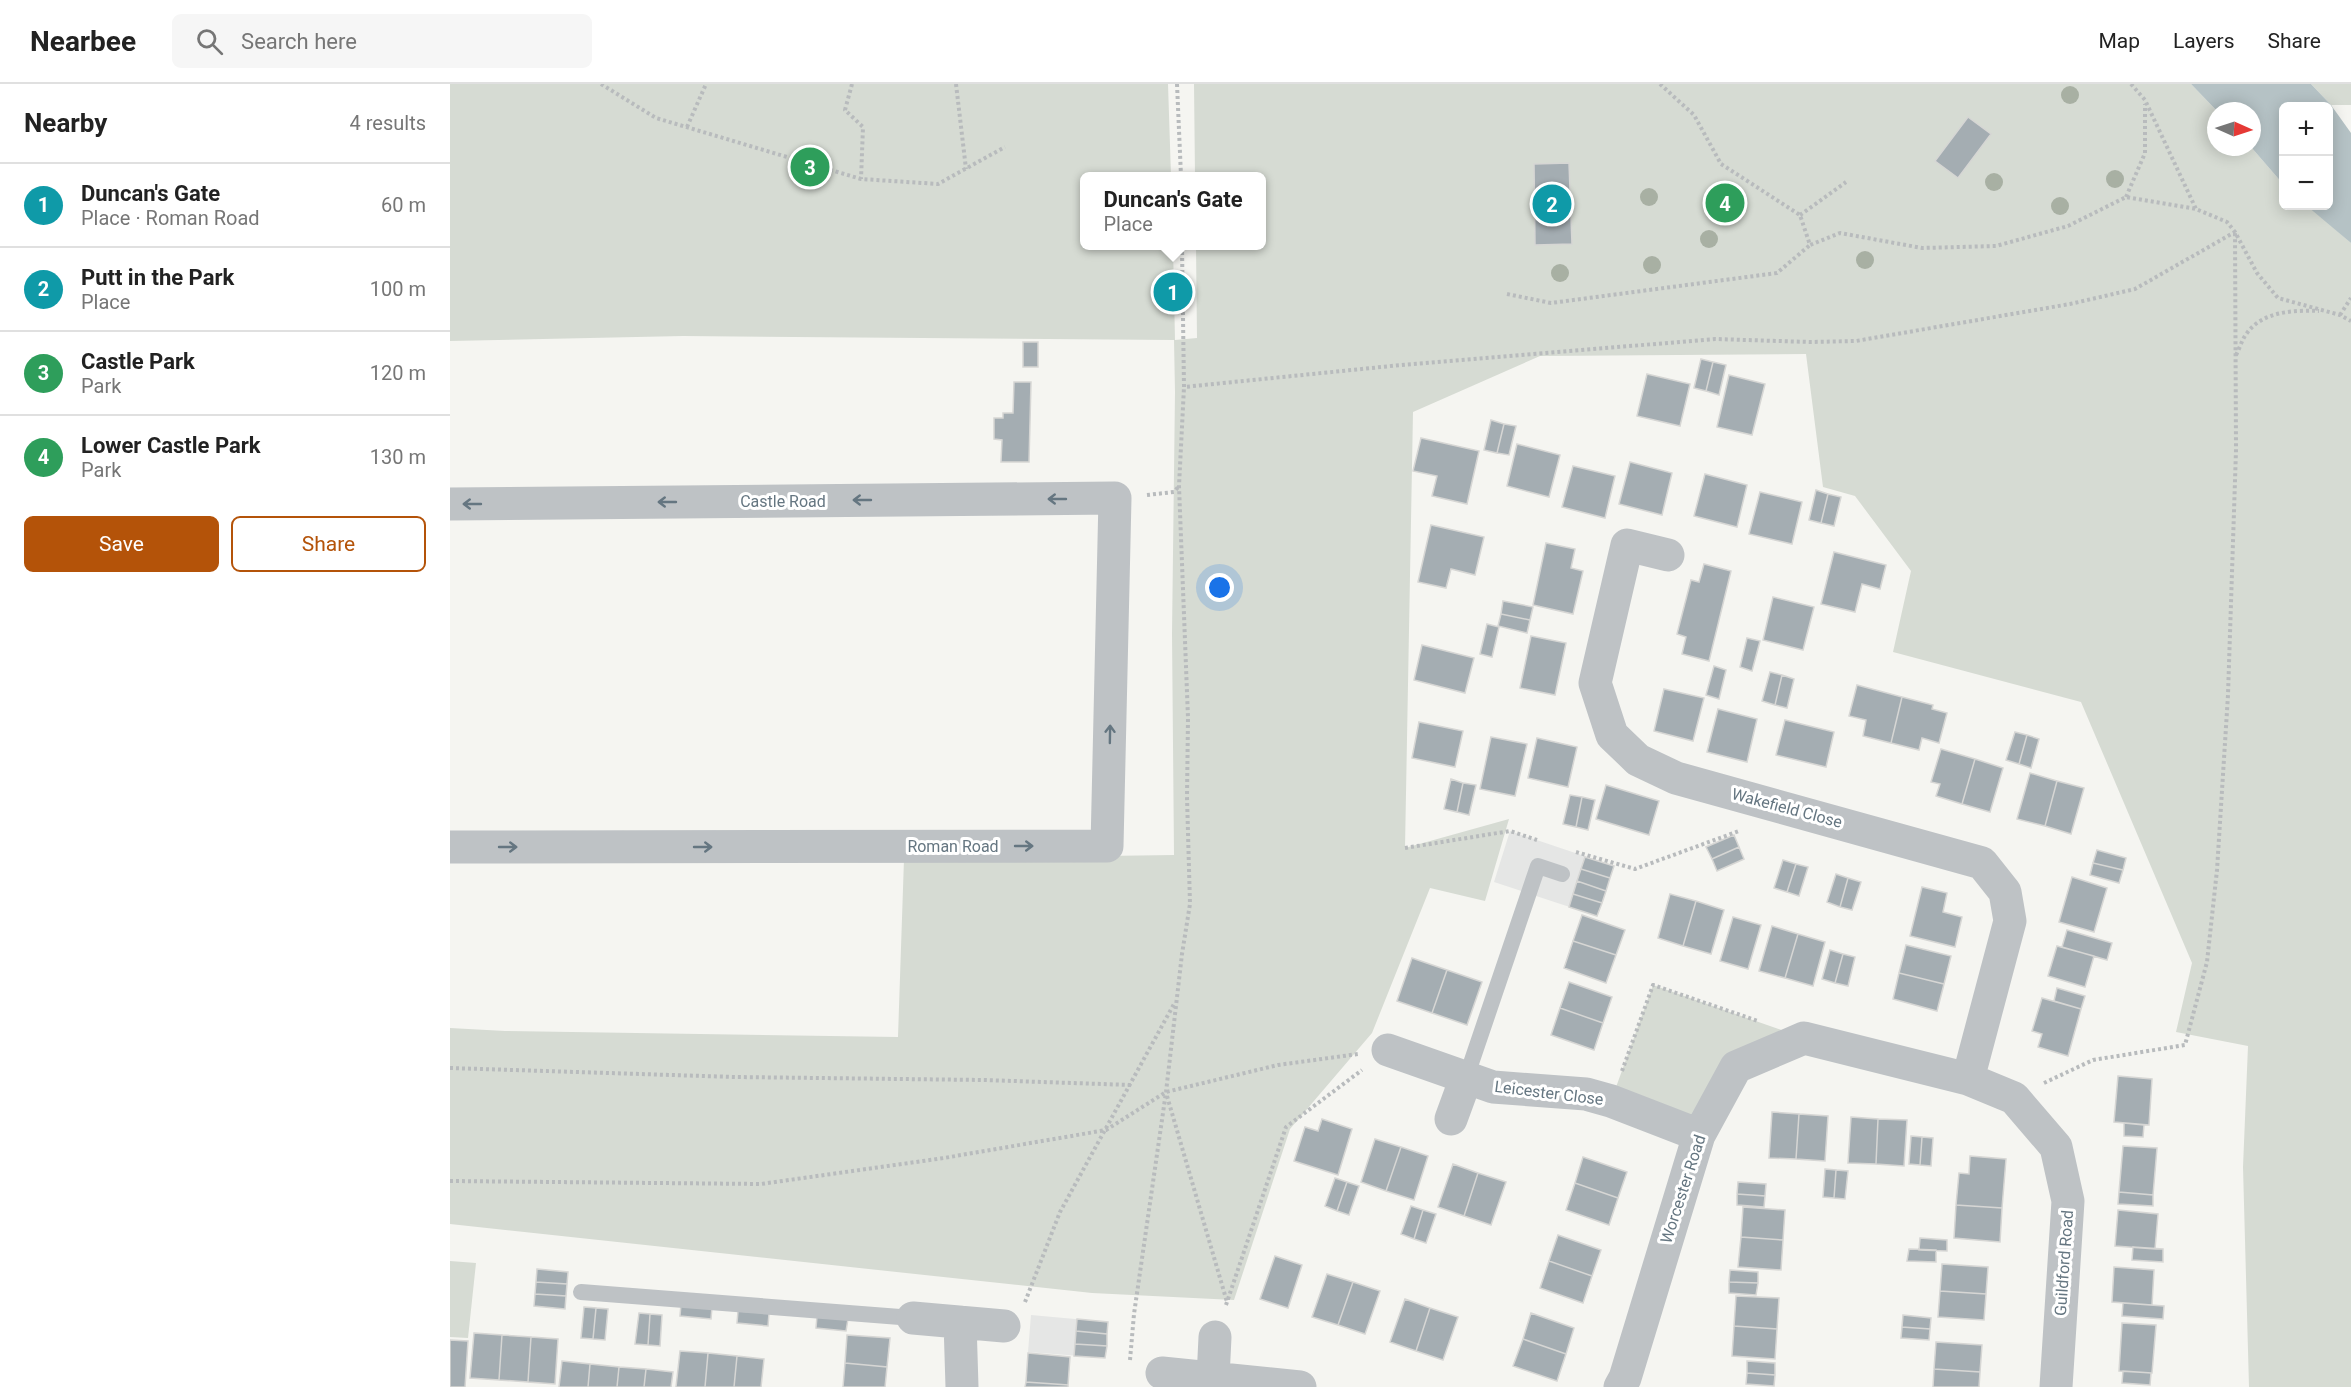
<!DOCTYPE html>
<meta charset="utf-8">
<style>
body{margin:0;font-family:Roboto,sans-serif;background:#f6f6f6;color:#222}
.controls{position:absolute;right:18px;top:18px;display:grid;overflow:hidden;border-radius:9px;box-shadow:0 3px 15px #0003}
.controls button{width:54px;height:54px;display:grid;place-items:center;padding:0;border:0;border-bottom:2px solid #e0e0e0;background:#fff;color:#222;font:30px sans-serif}
.compass{position:absolute;left:1757px;top:18px;width:54px;height:54px;border-radius:50%;background:#fff;box-shadow:0 3px 15px #0003;rotate:93deg}
.you{position:absolute;left:770px;top:504px;width:21px;height:21px;margin:-15px;border:4px solid #fff;border-radius:50%;background:#1a73e8;box-shadow:0 0 0 9px #1a73e833}
.badge{display:grid;place-items:center;width:39px;height:39px;border-radius:50%;background:#b45309;color:#fff;font-size:20px;font-weight:700}
.pin{position:absolute;translate:-50% -50%;border:3px solid #fff;box-shadow:0 2px 6px #0006}
.popup{position:absolute;left:630px;top:88px;width:186px;height:78px;box-sizing:border-box;display:grid;place-content:center;border-radius:9px;background:#fff;filter:drop-shadow(0 2px 4px #0005);font-size:20px;white-space:nowrap;color:#767676}
.popup b{font-size:22px;color:#222}
.popup::after{content:'';position:absolute;left:50%;top:100%;margin-left:-12px;border:12px solid transparent;border-top-color:#fff}
.list{margin:0;padding:0;list-style:none}
h2{display:flex;justify-content:space-between;align-items:center;height:78px;margin:0;padding:0 24px;font-size:26px}
h2 small{font-size:20px;font-weight:400;color:#767676}
.list li{display:grid;grid-template-columns:39px 1fr auto;gap:18px;align-items:center;box-sizing:border-box;height:84px;padding:0 24px;border-top:2px solid #e0e0e0}
.list b{display:block;font-size:22px;white-space:nowrap}
.list p{margin:0;font-size:20px;white-space:nowrap;color:#767676}
.list em{font-size:20px;font-style:normal;color:#767676}
.actions{display:flex;gap:12px;padding:18px 24px}
.actions a{flex:1;padding:14px 0;border:2px solid #b45309;border-radius:9px;text-align:center;font-size:21px;color:#b45309}
.actions .main{background:#b45309;color:#fff}
.icon{flex:none;width:33px;height:33px;fill:none;stroke:currentColor;stroke-width:2;stroke-linecap:round;stroke-linejoin:round}
.map{position:relative;flex:none;width:1901px;height:1303px;overflow:hidden}
header{display:flex;align-items:center;gap:36px;box-sizing:border-box;height:84px;padding:0 30px;background:#fff;border-bottom:2px solid #e0e0e0}
header strong{font-size:28px}
nav{display:flex;gap:33px;margin-inline-start:auto;font-size:21px}
.search{width:420px;height:54px;background:#f6f6f6;display:flex;align-items:center;gap:15px;box-sizing:border-box;padding:0 21px;border-radius:9px;color:#767676;font-size:22px}
main{display:flex}
aside{flex:1;background:#fff}
.map>svg:first-child{display:block}
.built{fill:#e5e6e5}
.green{fill:#d6dbd3}
.water{fill:#b5c2c5}
.building{fill:#a4adb2;stroke:#d6d6d4;stroke-width:1.5}
.lines{fill:none;stroke-linecap:round;stroke-linejoin:round}
.path{stroke:#b8bbbd;stroke-width:4;stroke-dasharray:3 3;stroke-linecap:butt}
.lane{stroke:#bec2c5;stroke-width:16}
.street{stroke:#bec2c5;stroke-width:33}
.tree{fill:#a8b0a3}
.oneway{stroke:#657681}
.labels{text-anchor:middle;dominant-baseline:central;stroke-width:6;stroke-linejoin:round;paint-order:stroke}
.street-label{font-size:16px;fill:#657681;stroke:#fff}
</style>
<header>
<strong>Nearbee</strong>
<div class="search"><svg class="icon" aria-label="search" viewBox="0 0 24 24"><circle cx="10" cy="10" r="6"/><path d="M15 15l6 6"/></svg>Search here</div>
<nav><a>Map</a><a>Layers</a><a>Share</a></nav>
</header>
<main>
<aside>
<h2>Nearby<small>4 results</small></h2>
<ul class="list">
<li><span class="badge" style="background:#0f9aa8">1</span><div><b>Duncan's Gate</b><p>Place · Roman Road</p></div><em>60 m</em></li>
<li><span class="badge" style="background:#0f9aa8">2</span><div><b>Putt in the Park</b><p>Place</p></div><em>100 m</em></li>
<li><span class="badge" style="background:#2e9e5b">3</span><div><b>Castle Park</b><p>Park</p></div><em>120 m</em></li>
<li><span class="badge" style="background:#2e9e5b">4</span><div><b>Lower Castle Park</b><p>Park</p></div><em>130 m</em></li>
</ul>
<div class="actions"><a class="main">Save</a><a>Share</a></div>
</aside>
<div class="map">
<svg width="1901" height="1303" viewBox="0 0 1901 1303">
<rect width="100%" height="100%" fill="#f5f5f1"/>
<path class="built" d="M1060 747 1164 782 1147 832 1044 798Z
M581 1231 658 1238 655 1274 578 1268Z"/>
<path class="green" d="M0 0H718L721 92H634V162H723L725 256 747 254 746 162H812V92H745L744 0H1741L1767 27 1766 63H1801L1833 100 1834 122H1859L1901 159V1303H1799L1793 1083 1798 962 1726 948 1742 879 1631 618 1443 568 1461 487 1405 412 1373 403 1356 270 1090 272 963 328 955 764 1059 735 1035 817 980 804 922 949 840 1045 784 1216 642 1209 0 1140V944L55 947 448 953 454 775 724 771 722 550 725 308 724 256 233 252 0 257Z
M1861 0H1901V21H1881Z
M1203 901 1354 954 1286 983 1249 1051 1161 1017Z
M0 1177 26 1179 18 1254 0 1253Z"/>
<path class="water" d="M1741 0H1861L1881 21 1901 49V159L1857 122H1878V22H1834L1833 100 1801 63 1802 27H1767Z"/>
<path class="building" d="M1518 33 1541 50 1508 94 1485 77Z
M1119 79 1122 160 1085 161 1084 80Z
M573 258H588V283H573Z
M1251 275 1263 278 1256 307 1244 304Z
M1263 278 1276 281 1269 311 1256 307Z
M1197 290 1240 300 1230 342 1187 332Z
M1279 291 1315 300 1302 351 1267 343Z
M564 298H581L579 378H551L552 356 544 355V334H553V329H563Z
M1041 336 1054 340 1047 369 1034 366Z
M1054 340 1066 342 1059 371 1047 369Z
M971 354 1029 367 1017 420 982 412 987 392 963 387Z
M1067 360 1110 371 1099 413 1057 402Z
M1180 378 1222 389 1212 431 1169 420Z
M1123 382 1165 392 1155 434 1112 423Z
M1255 390 1297 401 1287 443 1244 432Z
M1366 406 1378 410 1371 439 1359 436Z
M1310 408 1352 418 1342 460 1299 450Z
M1378 410 1391 413 1384 442 1371 439Z
M981 441 1034 453 1025 491 1001 485 996 504 968 498Z
M1096 459 1125 465 1121 484 1133 487 1123 530 1083 521Z
M1384 468 1436 481 1430 505 1412 500 1405 528 1371 520Z
M1254 480 1281 487 1259 577 1232 570 1236 553 1227 550 1241 496 1249 498Z
M1323 513 1364 523 1353 566 1313 556Z
M1053 517 1083 523 1080 536 1051 530Z
M1051 530 1080 536 1077 549 1048 542Z
M1037 540 1049 543 1042 573 1030 570Z
M1081 552 1116 559 1105 611 1070 604Z
M1297 554 1310 557 1302 587 1290 583Z
M972 561 1024 574 1015 609 964 596Z
M1264 582 1276 586 1269 615 1256 611Z
M1320 588 1332 591 1325 621 1312 617Z
M1332 591 1344 595 1337 624 1325 621Z
M1407 601 1452 613 1441 659 1413 652 1416 636 1399 632Z
M1214 605 1254 614 1243 657 1204 647Z
M1452 613 1483 621 1482 625 1497 629 1489 659 1472 654 1469 666 1441 659Z
M1268 625 1307 635 1297 678 1257 668Z
M1335 636 1384 648 1376 683 1326 671Z
M969 638 1013 647 1005 683 962 674Z
M1565 648 1577 651 1569 680 1556 676Z
M1577 651 1589 655 1581 684 1569 680Z
M1041 653 1077 660 1065 712 1030 705Z
M1087 654 1127 663 1118 703 1078 694Z
M1491 665 1525 675 1512 720 1486 712 1490 700 1481 698Z
M1525 675 1553 684 1540 728 1512 720Z
M1580 689 1607 697 1595 742 1567 735Z
M1001 695 1013 699 1007 728 994 725Z
M1607 697 1634 704 1621 750 1595 742Z
M1013 699 1026 701 1019 731 1007 728Z
M1156 701 1209 717 1199 751 1146 735Z
M1120 711 1132 713 1126 743 1113 740Z
M1132 713 1145 716 1138 746 1126 743Z
M1284 751 1289 763 1262 775 1256 763Z
M1289 763 1294 775 1267 787 1262 775Z
M1647 766 1676 774 1673 786 1643 779Z
M1135 773 1164 782 1160 794 1131 785Z
M1333 776 1346 780 1337 808 1324 804Z
M1643 779 1673 786 1669 799 1640 791Z
M1346 780 1358 783 1349 812 1337 808Z
M1131 785 1160 794 1156 807 1127 797Z
M1386 790 1398 794 1390 823 1377 818Z
M1622 793 1657 804 1644 848 1609 838Z
M1398 794 1411 798 1402 826 1390 823Z
M1127 797 1156 807 1152 819 1123 810Z
M1472 803 1497 809 1493 828 1512 833 1505 863 1460 852Z
M1123 810 1152 819 1147 832 1119 823Z
M1220 810 1246 817 1233 862 1208 854Z
M1246 817 1274 826 1261 870 1233 862Z
M1132 831 1175 846 1166 871 1123 857Z
M1283 833 1311 841 1298 885 1270 877Z
M1322 842 1348 850 1335 894 1309 887Z
M1617 846 1662 859 1657 876 1612 863Z
M1348 850 1375 858 1363 902 1335 894Z
M1123 857 1166 871 1156 899 1114 884Z
M1456 861 1501 872 1494 900 1449 889Z
M1607 862 1644 872 1635 903 1598 892Z
M1380 866 1393 870 1385 899 1372 895Z
M1393 870 1405 873 1398 902 1385 899Z
M962 874 997 886 982 929 947 917Z
M997 886 1032 898 1017 941 982 929Z
M1449 889 1494 900 1487 927 1443 915Z
M1119 898 1162 913 1153 939 1110 924Z
M1607 904 1635 912 1631 925 1604 917Z
M1592 914 1631 925 1618 972 1588 963 1592 950 1582 947Z
M1110 924 1153 939 1144 966 1101 951Z
M1668 992 1702 995 1699 1041 1664 1038Z
M1322 1028 1349 1030 1346 1075 1319 1074Z
M1349 1030 1378 1032 1375 1077 1346 1075Z
M1401 1033 1428 1035 1426 1080 1398 1079Z
M872 1035 902 1045 888 1091 844 1077 855 1043 868 1047Z
M1428 1035 1457 1036 1454 1082 1426 1080Z
M1674 1039 1694 1041 1693 1053 1674 1052Z
M1461 1052 1472 1053 1470 1081 1459 1080Z
M1472 1053 1483 1054 1481 1082 1470 1081Z
M925 1055 951 1063 936 1107 911 1098Z
M1673 1062 1707 1064 1703 1111 1669 1108Z
M951 1063 978 1072 964 1116 936 1107Z
M1520 1072 1556 1075 1552 1124 1506 1121 1509 1089 1519 1090Z
M1133 1073 1177 1088 1168 1114 1125 1099Z
M1003 1080 1028 1089 1014 1132 988 1123Z
M1375 1085 1386 1086 1384 1114 1373 1113Z
M1386 1086 1398 1087 1395 1115 1384 1114Z
M1028 1089 1056 1098 1041 1141 1014 1132Z
M885 1094 897 1098 887 1127 875 1122Z
M897 1098 909 1102 899 1131 887 1127Z
M1288 1098 1316 1100 1315 1112 1287 1110Z
M1125 1099 1168 1114 1159 1141 1116 1126Z
M1669 1108 1703 1111V1122L1668 1120Z
M1287 1110 1315 1112 1314 1123 1287 1121Z
M1506 1121 1552 1124 1550 1158 1504 1154Z
M961 1122 973 1126 964 1155 951 1150Z
M1293 1123 1335 1126 1333 1156 1291 1153Z
M973 1126 986 1130 976 1159 964 1155Z
M1668 1126 1708 1130 1705 1165 1665 1162Z
M1108 1151 1151 1166 1142 1192 1099 1177Z
M1291 1153 1333 1156 1331 1186 1288 1183Z
M1470 1154 1497 1156V1167L1469 1166Z
M1683 1163 1713 1165V1178L1682 1176Z
M1459 1165 1486 1166V1178L1457 1177Z
M825 1172 852 1181 838 1224 810 1215Z
M1099 1177 1142 1192 1133 1219 1090 1204Z
M1492 1180 1538 1183 1536 1210 1490 1207Z
M1664 1183 1704 1186 1702 1221 1662 1218Z
M87 1185 118 1188 117 1200 86 1198Z
M1280 1186 1308 1188V1199L1279 1198Z
M877 1190 903 1198 888 1241 862 1233Z
M86 1198 117 1200 116 1212 85 1210Z
M903 1198 930 1207 915 1250 888 1241Z
M1279 1198 1308 1199 1306 1211 1279 1209Z
M1490 1207 1536 1210 1534 1236 1488 1233Z
M85 1210 116 1212 115 1225 84 1222Z
M1286 1212 1329 1214 1327 1245 1284 1242Z
M955 1215 980 1224 966 1267 940 1258Z
M1673 1219 1714 1222 1713 1235 1672 1232Z
M231 1220 262 1223 261 1235 230 1232Z
M134 1223 146 1224 143 1255 131 1254Z
M146 1224 158 1225 155 1256 143 1255Z
M980 1224 1008 1233 993 1276 966 1267Z
M288 1227 319 1229 318 1242 287 1239Z
M189 1229 200 1230 198 1261 185 1260Z
M1081 1229 1124 1244 1116 1270 1073 1255Z
M200 1230 212 1231 210 1262 198 1261Z
M1453 1231 1481 1234 1480 1245 1452 1243Z
M367 1232 398 1235 396 1247 366 1244Z
M627 1235 658 1238 657 1250 626 1247Z
M1672 1239 1706 1241 1702 1289 1669 1287Z
M1284 1242 1327 1245 1325 1275 1282 1272Z
M1452 1243 1480 1245 1479 1256 1451 1254Z
M626 1247 657 1250V1262L625 1260Z
M24 1249 52 1251 49 1296 20 1294Z
M52 1251 81 1253 78 1298 49 1296Z
M397 1251 440 1254 437 1283 395 1279Z
M81 1253 108 1255 105 1300 78 1298Z
M1073 1255 1116 1270 1107 1297 1063 1282Z
M0 1256 18 1257 15 1303H0Z
M1486 1258 1532 1261 1530 1288 1484 1285Z
M625 1260 657 1262 655 1274 624 1272Z
M230 1267 258 1269 255 1303H226Z
M258 1269 287 1272 284 1303H255Z
M578 1269 620 1273 618 1301 576 1298Z
M287 1272 314 1275 311 1303H284Z
M112 1277 140 1280 138 1303H109Z
M1297 1277 1325 1279V1291L1297 1289Z
M395 1279 437 1283 435 1303H393Z
M140 1280 169 1283 167 1303H138Z
M169 1283 196 1285 194 1303H167Z
M196 1285 223 1288 221 1303H194Z
M1484 1285 1530 1288 1529 1303H1483Z
M1673 1287 1701 1289 1700 1301 1672 1299Z
M1297 1289 1325 1291 1324 1302 1296 1300Z
M576 1298 618 1301V1303H575Z"/>
<g class="lines">
<path class="path" d="M151 0 206 34 411 95 488 100 555 63
M402 0 395 26 413 43 411 95
M506 0 516 85
M727 0 731 92
M1210 0 1244 31 1271 80 1350 131 1360 161 1390 149 1472 164 1546 162 1618 142 1676 113 1746 125 1777 138 1785 148 1807 189 1828 214 1890 231 1901 237
M1681 0 1695 16 1746 125
M237 43 256 0
M1676 113 1695 69V20
M1350 131 1396 98
M732 162 734 303 951 281 1265 255 1360 258 1406 257 1620 220 1685 205 1785 148
M1057 210 1101 219 1327 189 1360 161
M1890 231 1901 214
M1786 271C1790 264 1792 255 1797 249 1813 227 1844 226 1869 227
M697 411 724 408 729 402
M955 764 1060 747 1087 756
M1126 768 1185 785 1289 747
M0 984 285 993 534 996 681 1001
M1172 987 1203 901 1308 937
M1594 999 1643 976 1735 961 1757 878 1767 786 1778 611 1786 366 1785 148
M717 1012 777 1218
M0 1097 311 1100 494 1074 656 1046 716 1008 828 981 908 970
M575 1218 610 1128 724 920
M776 1221 836 1043 912 986
M680 1276 684 1230 716 1008 732 870 740 820 737 713 738 634 729 402 734 303"/>
<path class="lane" d="M1016 994 1088 782 1112 790
M131 1208 463 1234"/>
<path class="street" d="M0 420 665 414 657 762 0 763
M1218 471 1177 461 1145 599 1162 651 1188 676 1226 694 1532 779 1555 808 1560 837 1518 995
M938 966 1043 1003 1136 1010 1161 1017 1249 1051
M1001 1035 1016 994
M463 1234 554 1242
M510 1238 512 1303
M712 1289 850 1303
M763 1294 765 1253
M1170 1303 1175 1294 1249 1051 1286 983 1354 954 1518 995 1564 1014 1606 1063 1618 1117 1606 1303"/>
</g>
<g class="tree">
<circle cx="1620" cy="11" r="9"/>
<circle cx="1665" cy="95" r="9"/>
<circle cx="1544" cy="98" r="9"/>
<circle cx="1199" cy="113" r="9"/>
<circle cx="1610" cy="122" r="9"/>
<circle cx="1259" cy="155" r="9"/>
<circle cx="1415" cy="176" r="9"/>
<circle cx="1202" cy="181" r="9"/>
<circle cx="1110" cy="189" r="9"/>
</g>
<defs><path id="oneway-shaft" d="M-6 0H5M1.5-3L5.5 0L1.5 3" fill="none" stroke-width="1.6" stroke-linecap="round" stroke-linejoin="round" transform="scale(1.5)"/></defs>
<g class="oneway">
<use href="#oneway-shaft" transform="translate(607 415) rotate(180)"/>
<use href="#oneway-shaft" transform="translate(412 416) rotate(180)"/>
<use href="#oneway-shaft" transform="translate(217 418) rotate(180)"/>
<use href="#oneway-shaft" transform="translate(22 420) rotate(180)"/>
<use href="#oneway-shaft" transform="translate(660 650) rotate(-89)"/>
<use href="#oneway-shaft" transform="translate(574 762)"/>
<use href="#oneway-shaft" transform="translate(58 763)"/>
<use href="#oneway-shaft" transform="translate(253 763)"/>
</g>
<g class="labels">
<g class="street-label">
<text x="333" y="417">Castle Road</text>
<text transform="translate(1337 724) rotate(15)">Wakefield Close</text>
<text x="503" y="762">Roman Road</text>
<text transform="translate(1099 1009) rotate(7)">Leicester Close</text>
<text transform="translate(1233 1105) rotate(-72)">Worcester Road</text>
<text transform="translate(1614 1179) rotate(-86)">Guildford Road</text>
</g>
</g>
</svg>
<div class="controls">
<button>+</button>
<button>−</button>
</div>
<svg class="compass" viewBox="-18 -18 36 36"><path d="M0-13l5 13h-10z" fill="#e53935"/><path d="M0 13l5-13h-10z" fill="#767676"/></svg>
<div class="you"></div>
<div class="pin badge" style="left:723px;top:208px;background:#0f9aa8">1</div>
<div class="popup"><b>Duncan's Gate</b>Place</div>
<div class="pin badge" style="left:1102px;top:120px;background:#0f9aa8">2</div>
<div class="pin badge" style="left:360px;top:83px;background:#2e9e5b">3</div>
<div class="pin badge" style="left:1275px;top:119px;background:#2e9e5b">4</div>
</div>
</main>
